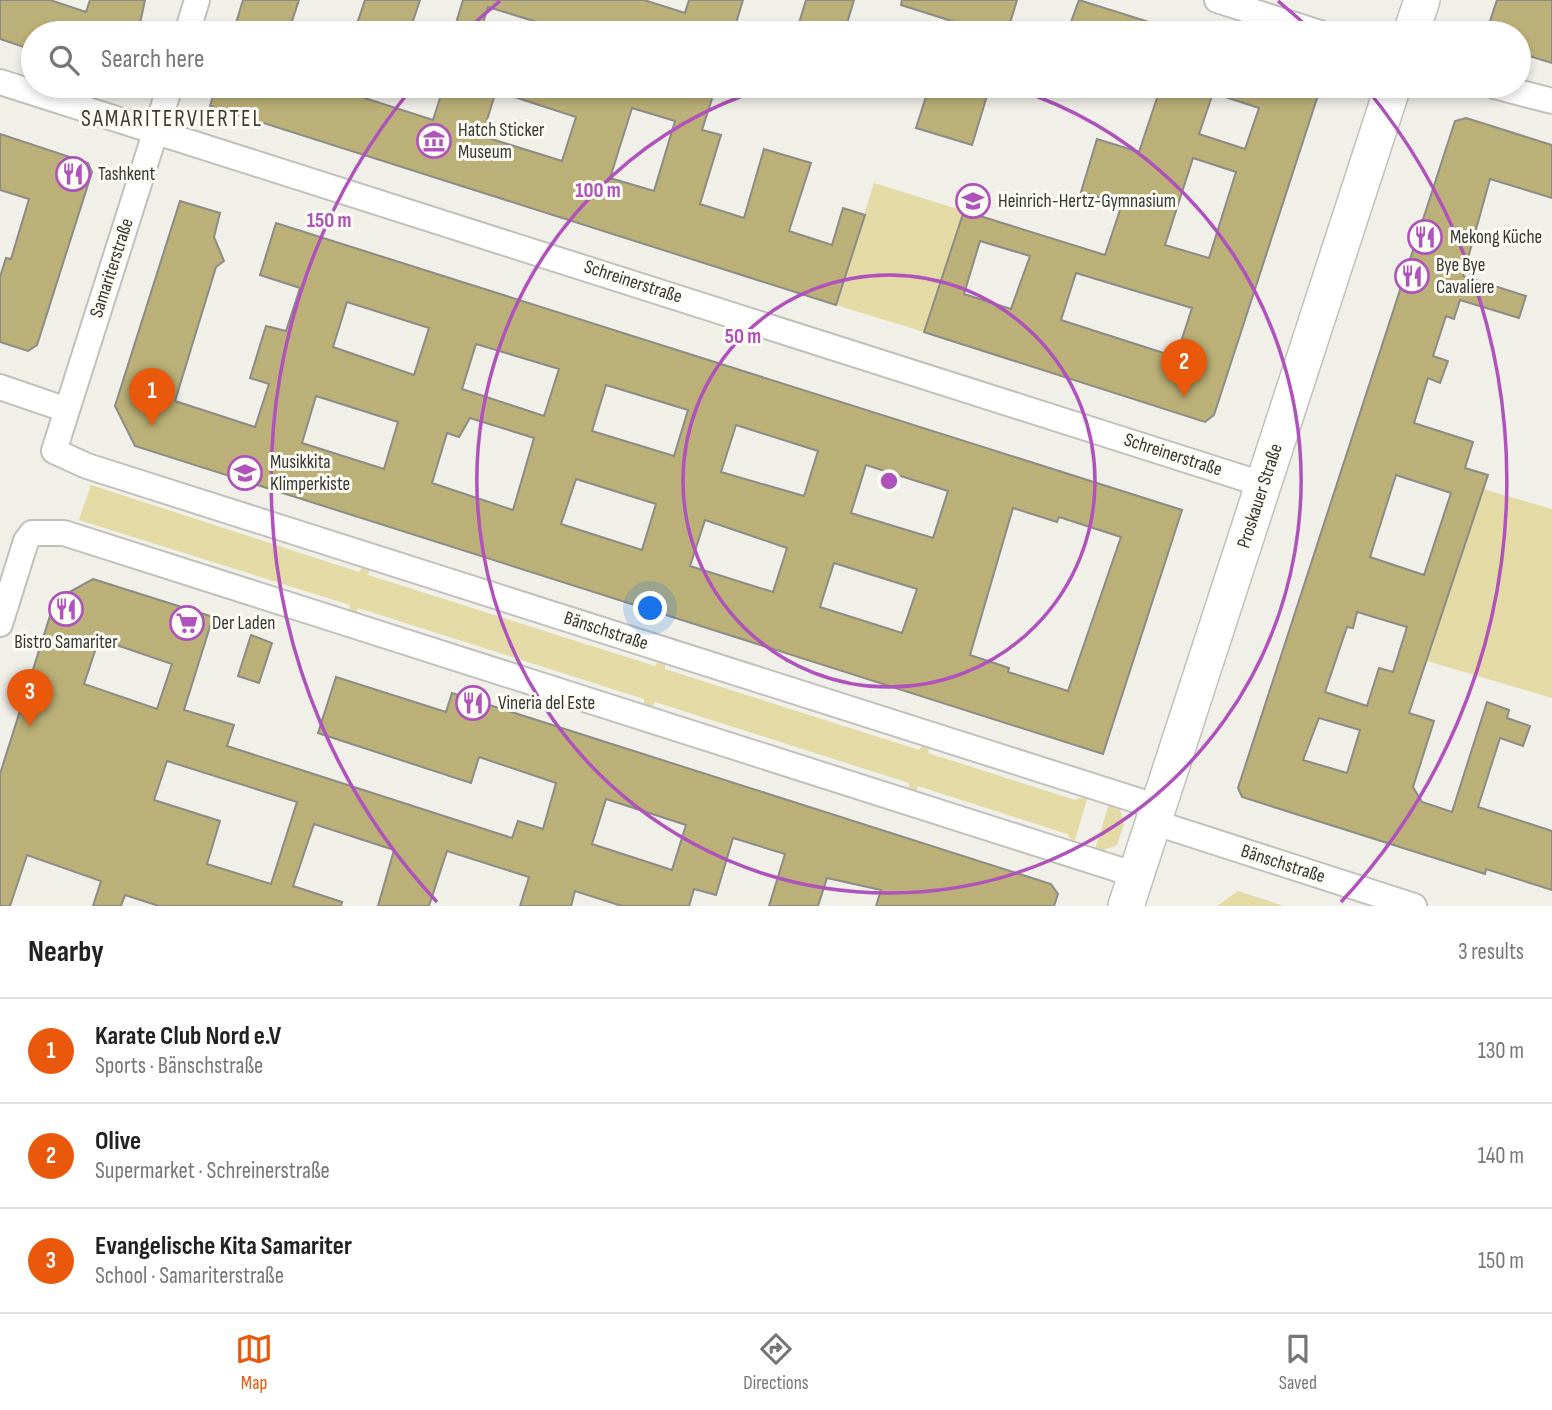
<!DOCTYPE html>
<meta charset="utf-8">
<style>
body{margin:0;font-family:"Sofia Sans Condensed",sans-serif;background:#f6f6f6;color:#222}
.you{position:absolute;left:651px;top:609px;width:24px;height:24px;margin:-18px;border:5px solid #fff;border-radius:50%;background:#1a73e8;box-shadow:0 0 0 10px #1a73e833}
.badge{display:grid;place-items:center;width:46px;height:46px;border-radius:50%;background:#ea580c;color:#fff;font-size:23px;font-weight:700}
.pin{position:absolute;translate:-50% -58px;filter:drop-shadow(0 2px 4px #0008)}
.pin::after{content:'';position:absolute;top:37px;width:24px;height:21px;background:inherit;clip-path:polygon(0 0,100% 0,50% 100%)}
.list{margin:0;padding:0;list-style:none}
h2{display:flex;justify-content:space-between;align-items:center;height:91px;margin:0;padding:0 28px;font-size:30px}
h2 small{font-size:23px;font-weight:400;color:#767676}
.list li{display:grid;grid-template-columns:46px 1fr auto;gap:21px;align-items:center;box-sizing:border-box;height:105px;padding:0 28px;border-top:2px solid #e0e0e0}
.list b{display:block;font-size:26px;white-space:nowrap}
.list p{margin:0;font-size:23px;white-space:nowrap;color:#767676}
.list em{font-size:23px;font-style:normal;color:#767676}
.icon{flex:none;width:38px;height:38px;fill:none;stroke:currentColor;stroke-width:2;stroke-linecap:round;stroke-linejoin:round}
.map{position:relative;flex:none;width:1552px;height:906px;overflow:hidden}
.search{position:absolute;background:#fff;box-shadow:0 4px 10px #0003;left:21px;right:21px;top:21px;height:77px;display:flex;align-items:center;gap:18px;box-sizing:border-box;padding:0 24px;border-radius:38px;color:#767676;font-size:26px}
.sheet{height:406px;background:#fff}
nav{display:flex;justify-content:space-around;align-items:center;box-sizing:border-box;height:98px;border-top:2px solid #e0e0e0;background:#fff;font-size:19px;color:#767676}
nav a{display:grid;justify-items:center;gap:4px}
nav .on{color:#ea580c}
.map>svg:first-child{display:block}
.green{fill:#e4daa5}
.building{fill:#bbb077;stroke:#8c8b85;stroke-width:2;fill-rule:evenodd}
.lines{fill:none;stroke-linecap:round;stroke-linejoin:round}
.street-casing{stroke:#c1c0ba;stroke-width:28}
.secondary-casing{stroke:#c1c0ba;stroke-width:38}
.street{stroke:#fff;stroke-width:24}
.secondary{stroke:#fff;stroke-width:35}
.ring{fill:none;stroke:#af52bb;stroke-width:3.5}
.labels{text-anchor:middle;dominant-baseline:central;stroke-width:6;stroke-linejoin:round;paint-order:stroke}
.poi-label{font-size:19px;fill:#363633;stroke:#fdfcf5;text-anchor:start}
.street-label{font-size:19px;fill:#363633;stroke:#fdfcf5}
.quarter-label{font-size:23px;letter-spacing:2px;fill:#3c3b36;stroke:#fdfcf5}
.centre{fill:#af52bb;stroke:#fdfcf5;stroke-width:3.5}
.ring-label{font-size:21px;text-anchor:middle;font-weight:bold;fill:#af52bb;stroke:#fdfcf5;stroke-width:6;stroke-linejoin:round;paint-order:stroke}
</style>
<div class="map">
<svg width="1552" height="906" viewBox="0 0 1552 906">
<rect width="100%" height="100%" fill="#f0efe8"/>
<path class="green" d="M874 183 964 211 924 332 836 305Z
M91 485 359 572 363 566 370 568 368 575 655 666 658 660 665 662V669L919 750 923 745 929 746 928 753 1075 800 1088 796 1074 843 1067 834 918 786 916 792 909 790V783L655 702 651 708 644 706V699L358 608 355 614 349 612 350 605 79 520Z
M1483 489 1552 509V698L1427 661Z
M1109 804 1120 809 1124 824 1117 845 1101 851 1095 849Z
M1238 891 1284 906H1217Z"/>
<path class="building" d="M0 0H50L86 12 90 0H145L138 33H33V50L0 39Z
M243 0H299L288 33H233Z
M365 0H420L409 33H354Z
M463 0H644L685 13 689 0H743L733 33H573L488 7 480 33H453Z
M806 0H854L844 33H796Z
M902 0H1017L1007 33H958L961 24 901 5Z
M1079 0 1171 29 1170 33H1067Z
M1497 0H1552V63L1519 53V33H1486Z
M216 86H351L349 93 433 120 444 86H639L660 94 663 86H716L702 130 721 135 700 204 744 218 764 149 811 163 789 231 832 245 843 208 865 215 836 305 210 106ZM496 91 576 117 562 161 482 136ZM632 108 675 121 654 191 610 178Z
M942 86H990L972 145 916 128 928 90 939 94Z
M1161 86H1321L1214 415 1205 422 924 332 964 211 1105 255 1122 204 1081 192 1097 139 1139 152ZM1213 93 1259 108 1245 149 1199 134ZM1193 158 1236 172 1209 258 1165 245ZM980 241 1030 256 1011 309 964 294ZM1076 273 1192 308 1176 357 1061 320Z
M1466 118 1552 145V198L1490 179 1463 276 1526 296 1519 318 1460 300 1454 319 1446 316 1433 356 1448 361 1440 383 1428 378 1414 423 1473 442 1465 468 1488 475 1409 713 1434 721 1413 787 1422 802 1452 812 1487 702 1509 710 1507 718 1530 726 1523 746 1500 738 1478 807 1552 831V890L1486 869 1485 874 1242 797 1238 788 1455 121ZM1396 475 1451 493 1424 575 1370 557ZM1357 612 1407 627 1393 672 1379 668 1367 706 1325 692 1347 627 1353 628ZM1319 718 1360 730 1347 773 1303 760Z
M0 134 88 163 92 172 37 345 28 351 0 342V277L6 258 11 259 29 199 0 190Z
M180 201 220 213 214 237 224 261 216 267 175 401 255 427 269 384 250 378 266 326 286 331 300 288 260 275 276 223 1182 510 1103 754 135 446 115 406ZM347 302 429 328 414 375 333 347ZM476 344 559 369 544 416 462 389ZM606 385 688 410 674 456 592 431ZM316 396 398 422 384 469 302 443ZM470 418 534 438 513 510 432 483 447 433 459 437ZM736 425 818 451 804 496 721 472ZM866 465 948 491 933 538 851 513ZM576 479 656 504 642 550 561 524ZM1013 508 1057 522 1059 517 1121 537 1068 691 1008 672 1009 668 970 655ZM705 520 787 548 773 592 690 566ZM834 563 917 589 902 633 820 607Z
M93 579 213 617 184 710 234 725 227 746 512 838 518 821 543 829 556 783 479 757 471 783 318 733 336 677 446 712 452 693 1051 884 1058 894 1054 906H876L881 890 827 878 818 906H769L785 854 733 838 716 895 694 889 689 906H622L575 891 571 906H520L529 877 447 851 429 906H378L394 850 314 824 293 886 342 902 341 906H159L125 895 121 906H93L101 881 27 855 10 906H0V774L55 600ZM99 639 172 664 157 709 84 684ZM167 761 297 802 271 884 207 864 220 821 154 800ZM606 799 686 825 672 870 592 844Z
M251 635 272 643 259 683 238 676Z"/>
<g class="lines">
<g class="street-casing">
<path id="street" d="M1217 0 1320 33
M187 33 197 0
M0 82 1265 485
M170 86 54 451 87 466 1158 807
M1494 86 1552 101
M0 387 67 410
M0 624 26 541 32 533H64L1136 875
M1153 822 1414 906"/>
</g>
<g class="secondary-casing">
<path id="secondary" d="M1411 33 1422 0
M1126 906 1393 86"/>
</g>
<use href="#street" class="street"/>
<use href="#secondary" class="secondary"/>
</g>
<g class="ring">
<circle cx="889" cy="481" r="206"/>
<path d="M1006 86A412 412 0 1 1 772 86"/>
<path d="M437 902A618 618 0 0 1 412 88M464 33A618 618 0 0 1 500 1M1278 1A618 618 0 0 1 1314 33M1366 88A618 618 0 0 1 1341 902"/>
</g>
<defs>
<g id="museum-ring" transform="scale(1.75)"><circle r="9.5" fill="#fdfcf5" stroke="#af52bb" stroke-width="1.5"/><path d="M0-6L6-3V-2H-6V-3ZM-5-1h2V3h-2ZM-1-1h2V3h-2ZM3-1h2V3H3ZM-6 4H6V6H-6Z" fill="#af52bb"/></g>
<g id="restaurant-ring" transform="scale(1.75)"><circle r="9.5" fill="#fdfcf5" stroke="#af52bb" stroke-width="1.5"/><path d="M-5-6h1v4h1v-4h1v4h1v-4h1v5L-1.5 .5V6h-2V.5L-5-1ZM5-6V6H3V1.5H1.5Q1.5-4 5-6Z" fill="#af52bb"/></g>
<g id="school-ring" transform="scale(1.75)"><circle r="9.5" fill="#fdfcf5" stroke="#af52bb" stroke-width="1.5"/><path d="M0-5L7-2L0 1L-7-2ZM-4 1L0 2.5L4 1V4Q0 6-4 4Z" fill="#af52bb"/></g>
<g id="supermarket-ring" transform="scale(1.75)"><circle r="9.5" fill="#fdfcf5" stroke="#af52bb" stroke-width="1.5"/><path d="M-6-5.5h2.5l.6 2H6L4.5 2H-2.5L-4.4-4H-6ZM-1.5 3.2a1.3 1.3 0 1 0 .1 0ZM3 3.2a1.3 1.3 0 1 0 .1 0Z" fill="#af52bb"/></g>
</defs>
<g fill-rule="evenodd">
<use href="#museum-ring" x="434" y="141"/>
<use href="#restaurant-ring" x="73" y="174"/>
<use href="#school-ring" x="973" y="201"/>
<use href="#restaurant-ring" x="1425" y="237"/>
<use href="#restaurant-ring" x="1412" y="276"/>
<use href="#school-ring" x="245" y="473"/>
<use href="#restaurant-ring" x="66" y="609"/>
<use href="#supermarket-ring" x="187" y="623"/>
<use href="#restaurant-ring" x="473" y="703"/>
</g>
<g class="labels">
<g class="poi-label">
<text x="458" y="130">Hatch Sticker<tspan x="458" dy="22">Museum</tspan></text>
<text x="98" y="174">Tashkent</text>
<text x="998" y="201">Heinrich-Hertz-Gymnasium</text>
<text x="1450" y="237">Mekong Küche</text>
<text x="1436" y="265">Bye Bye<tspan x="1436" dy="22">Cavaliere</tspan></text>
<text x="270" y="462">Musikkita<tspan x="270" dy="22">Klimperkiste</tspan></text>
<text x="212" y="623">Der Laden</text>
<text x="66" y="642" text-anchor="middle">Bistro Samariter</text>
<text x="498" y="703">Vineria del Este</text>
</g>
<g class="street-label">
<text transform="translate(112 268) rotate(-72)">Samariterstraße</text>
<text transform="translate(633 282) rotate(18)">Schreinerstraße</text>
<text transform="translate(1173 455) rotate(18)">Schreinerstraße</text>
<text transform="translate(1260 496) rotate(-72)">Proskauer Straße</text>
<text transform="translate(606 631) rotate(18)">Bänschstraße</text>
<text transform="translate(1283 864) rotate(18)">Bänschstraße</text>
</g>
<g class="quarter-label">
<text x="172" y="119">SAMARITERVIERTEL</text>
</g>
</g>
<circle cx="889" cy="481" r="10" class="centre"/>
<g class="ring-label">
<text x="598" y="197">100 m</text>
<text x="329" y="227">150 m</text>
<text x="743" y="343">50 m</text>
</g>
</svg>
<div class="you"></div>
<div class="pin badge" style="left:152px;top:426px">1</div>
<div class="pin badge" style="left:1184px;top:397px">2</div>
<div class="pin badge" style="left:30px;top:727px">3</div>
<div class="search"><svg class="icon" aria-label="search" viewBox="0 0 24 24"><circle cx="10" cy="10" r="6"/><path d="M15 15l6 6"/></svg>Search here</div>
</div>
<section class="sheet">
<h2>Nearby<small>3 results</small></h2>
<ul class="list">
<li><span class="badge">1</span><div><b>Karate Club Nord e.V</b><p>Sports · Bänschstraße</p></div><em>130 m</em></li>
<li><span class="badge">2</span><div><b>Olive</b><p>Supermarket · Schreinerstraße</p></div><em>140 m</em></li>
<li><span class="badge">3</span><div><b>Evangelische Kita Samariter</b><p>School · Samariterstraße</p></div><em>150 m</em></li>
</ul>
</section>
<nav>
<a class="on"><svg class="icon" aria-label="map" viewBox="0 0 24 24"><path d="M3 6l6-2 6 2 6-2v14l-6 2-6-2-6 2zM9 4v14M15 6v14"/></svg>Map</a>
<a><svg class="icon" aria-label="directions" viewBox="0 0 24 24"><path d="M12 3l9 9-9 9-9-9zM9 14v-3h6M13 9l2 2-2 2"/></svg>Directions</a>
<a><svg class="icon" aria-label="saved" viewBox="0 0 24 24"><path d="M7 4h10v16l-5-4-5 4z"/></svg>Saved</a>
</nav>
